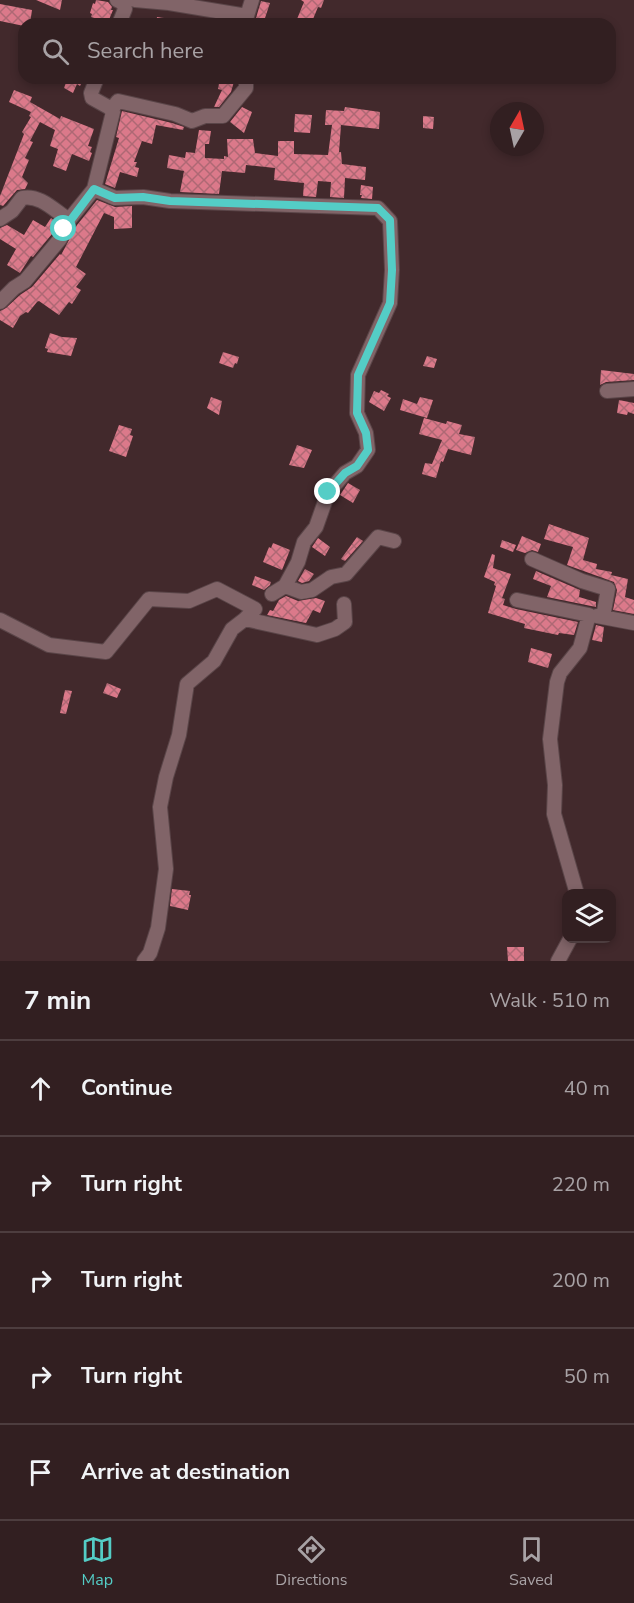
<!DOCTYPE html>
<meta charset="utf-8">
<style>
body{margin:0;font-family:"Nunito Sans",sans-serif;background:#3d2c2e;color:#f1f3f6}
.controls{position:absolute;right:18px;bottom:18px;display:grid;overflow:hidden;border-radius:12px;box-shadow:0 3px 9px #0003}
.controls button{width:54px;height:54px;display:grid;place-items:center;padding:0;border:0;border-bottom:2px solid #4d3d3f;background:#321f21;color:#f1f3f6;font:30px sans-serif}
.compass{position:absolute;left:490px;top:102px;width:54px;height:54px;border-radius:50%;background:#321f21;box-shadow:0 3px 9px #0003;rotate:9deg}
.stop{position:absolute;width:18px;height:18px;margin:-14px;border:4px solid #54cdc6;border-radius:50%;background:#fff}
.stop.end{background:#54cdc6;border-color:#fff;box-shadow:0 2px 6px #0008}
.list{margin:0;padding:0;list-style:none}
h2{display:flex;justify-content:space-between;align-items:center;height:78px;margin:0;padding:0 24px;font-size:26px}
h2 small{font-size:20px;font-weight:400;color:#a8a2a5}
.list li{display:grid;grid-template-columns:39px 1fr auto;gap:18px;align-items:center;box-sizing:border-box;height:96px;padding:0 24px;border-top:2px solid #4d3d3f}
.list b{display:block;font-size:22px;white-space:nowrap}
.list em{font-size:20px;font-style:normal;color:#a8a2a5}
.icon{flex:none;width:33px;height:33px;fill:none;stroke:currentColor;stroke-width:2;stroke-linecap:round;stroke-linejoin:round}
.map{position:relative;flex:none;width:634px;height:961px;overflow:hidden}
.search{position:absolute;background:#321f21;box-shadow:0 3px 9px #0003;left:18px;right:18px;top:18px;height:66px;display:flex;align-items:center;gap:15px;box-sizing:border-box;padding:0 21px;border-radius:18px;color:#a8a2a5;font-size:22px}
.sheet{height:558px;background:#321f21}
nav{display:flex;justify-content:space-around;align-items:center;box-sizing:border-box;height:84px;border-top:2px solid #4d3d3f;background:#321f21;font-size:16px;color:#a8a2a5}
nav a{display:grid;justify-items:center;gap:3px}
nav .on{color:#54cdc6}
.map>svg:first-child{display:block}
.building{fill:url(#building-cross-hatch)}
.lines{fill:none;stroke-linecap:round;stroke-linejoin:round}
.minor-casing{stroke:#5a4548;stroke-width:16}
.minor{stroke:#816468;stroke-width:14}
.route{stroke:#54cdc6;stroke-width:8}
</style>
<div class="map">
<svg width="634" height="961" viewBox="0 0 634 961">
<defs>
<pattern id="building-cross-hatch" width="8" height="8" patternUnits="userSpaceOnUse" patternTransform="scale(1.5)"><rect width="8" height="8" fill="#db798a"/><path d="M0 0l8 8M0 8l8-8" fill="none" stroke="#ae6874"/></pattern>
</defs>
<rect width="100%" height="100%" fill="#42292c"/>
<path class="building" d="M36 0H62L60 10Z
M96 0 108 2 112 7 111 10H113L108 22 91 17 92 14 90 13 93 3 95 4Z
M301 0H324L321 8 318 7 311 24H295L304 2Z
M261 1 270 3 264 21 256 18Z
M0 4 32 10 30 24 24 26 0 21Z
M157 17 178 20 177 24H156Z
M64 78H84L80 86 77 84 73 93 64 88 67 80Z
M220 78H235L231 92 219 107H214L222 90 218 89Z
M14 90 32 97 30 102 60 119 61 116 94 129 88 146 92 147 90 152 92 153 89 161 72 154 66 171 53 166 58 149 50 146 55 130 40 122 30 141 33 142 25 158 29 160 22 177 28 183 25 189 17 190 3 206 0 205V196L24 134 22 132 31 117 29 116 31 112 9 102Z
M242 107 252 112 244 133 230 122Z
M345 107 380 112 379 129 341 125 339 152H341L342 164 366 167 365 180 345 178 344 198 330 197 331 182 318 181 316 197 303 196 304 183 274 180 275 168 246 165 245 173 222 171 219 194 180 192 184 171 167 168 169 155 185 158 186 152 195 153 199 130 211 131 209 144H205V158L224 159V156L228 157 227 139H253L255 153 278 156V141H294V154L328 155 332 125H325L326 110 344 111Z
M122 111 172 123 184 127 183 130 156 125 152 144 142 141 134 162H137L135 167 139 168 137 177 120 172 115 188 105 184 119 138 116 137Z
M295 114 312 115 310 133 294 132Z
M423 116 434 117 433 129 423 128Z
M361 185 373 187 372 199 361 198 362 195H360Z
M97 200 115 207 132 206V228L114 229V217L104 213 76 267 86 274 76 287 81 290 72 304 69 302 59 315 39 301 37 302 28 313 26 312 20 316 13 328 0 320V311L6 308 20 295 32 287 60 254 61 255 77 225Z
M51 218 57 223 52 232V234L33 257 31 256 20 273 7 265 16 249 0 239V228L7 225 24 235 33 220 45 227Z
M50 333 62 337 77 338 71 356 47 352 48 349 45 348Z
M223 352 239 357 237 364 235 363 233 368 219 363Z
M427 356 437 359 434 368 423 366Z
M601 370 634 374V380L606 382 600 385Z
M381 390 389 394 387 396 391 398 384 411 369 402 374 391 379 393Z
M211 397 222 401 219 415 207 408Z
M420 397 433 400 427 418 400 410 403 399 417 404Z
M619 400 634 403V414L628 412 627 415 617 413Z
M424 418 446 424 447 421 462 425 459 434 475 437 471 455 448 449 443 462 441 461 436 478 422 474 425 463 432 464 442 440 419 434Z
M119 425 132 429 130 435 133 436 126 457 109 451Z
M297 445 312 450 304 468 289 465Z
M348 483 360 490 353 503 340 495Z
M549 524 589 538 583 560 597 564 596 569 612 572 611 575 628 579 625 597 634 600V614L613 610 617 590 614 582 567 565 573 547 544 539Z
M522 536 541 544 538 552 532 550 525 553 516 550Z
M357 537 363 541 345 561 341 559Z
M318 538 330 547 325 556 312 547Z
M502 540 516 545 513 552 500 547Z
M273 543 290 550 282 570 263 562 269 547 271 548Z
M492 554 495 555 493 568 511 574 502 598 505 599 503 605 516 609 578 622 574 635 559 633 558 635 524 628 525 624 488 613 496 586 494 585 495 582 484 577Z
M305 569 314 574 309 581 302 583 298 581Z
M536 571 580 590 579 597 596 602V607L547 597 551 586 533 579Z
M255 576 271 582 270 585 264 590 252 585Z
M286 596 298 601 316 598 325 601 320 613 313 610 306 623 267 615 270 610 273 611 279 600Z
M596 625 604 627 602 642 592 640Z
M531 648 552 654 548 668 528 662Z
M107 683 121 689 117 698 103 693Z
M65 690 72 691 66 714 60 713Z
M172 889 190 891 189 895H191L188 910 170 906Z
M507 947H524V961H508Z"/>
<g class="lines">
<g class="minor-casing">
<path id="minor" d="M117 0 123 3 125 9 119 24
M135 0 169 3 247 16 252 0
M111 110 118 101 175 114 192 121 205 116H223L246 88V78
M94 189 115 198 143 197 170 201 378 208 390 221 392 270 390 303 358 375 357 413 366 433 368 450 357 466 345 473 328 493 316 527 304 542 298 562 285 586 272 594
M0 219 12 211 22 198C40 194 55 211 69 220
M0 302 14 288 25 281 60 239 69 220 94 189 113 112 110 108 92 98 91 93 97 78
M607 391 634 389
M532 559 582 581 608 589 603 617
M285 586 301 592 312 590 331 577 346 574 378 537 394 541
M517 600 589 615 580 648 560 673 557 682 550 739 555 785 554 814 577 894
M597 616 634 623
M0 620 49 645 106 652 149 599 189 601 217 589 255 609 245 619
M144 961 150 953 158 928 166 869 160 807 166 777 179 735 187 684 214 661 232 629 245 619 317 635 335 629 345 622 344 604
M558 961 570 939"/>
</g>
<use href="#minor" class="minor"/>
</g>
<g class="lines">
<path class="route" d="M64 229 94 189 115 198 143 197 170 201 378 208 390 220 392 270 390 303 358 375 357 413 366 433 368 450 357 466 345 473 328 492"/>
</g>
</svg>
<div class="controls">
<button><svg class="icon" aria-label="layers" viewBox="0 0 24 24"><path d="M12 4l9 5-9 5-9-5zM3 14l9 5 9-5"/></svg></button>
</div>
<svg class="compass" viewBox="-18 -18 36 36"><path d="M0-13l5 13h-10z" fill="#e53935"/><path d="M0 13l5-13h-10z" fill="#a8a2a5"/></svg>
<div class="stop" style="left:64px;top:229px"></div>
<div class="stop end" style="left:328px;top:492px"></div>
<div class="search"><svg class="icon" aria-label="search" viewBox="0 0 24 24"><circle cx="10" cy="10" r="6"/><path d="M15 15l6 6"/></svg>Search here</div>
</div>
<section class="sheet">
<h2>7 min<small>Walk · 510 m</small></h2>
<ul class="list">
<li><svg class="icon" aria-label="ahead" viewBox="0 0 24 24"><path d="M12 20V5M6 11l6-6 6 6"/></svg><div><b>Continue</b></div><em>40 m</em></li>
<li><svg class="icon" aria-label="right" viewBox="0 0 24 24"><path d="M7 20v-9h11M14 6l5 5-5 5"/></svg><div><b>Turn right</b></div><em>220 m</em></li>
<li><svg class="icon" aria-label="right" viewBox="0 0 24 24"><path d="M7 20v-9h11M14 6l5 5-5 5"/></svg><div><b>Turn right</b></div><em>200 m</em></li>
<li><svg class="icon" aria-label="right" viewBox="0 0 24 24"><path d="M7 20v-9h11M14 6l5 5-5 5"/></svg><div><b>Turn right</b></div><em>50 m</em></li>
<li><svg class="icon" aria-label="arrive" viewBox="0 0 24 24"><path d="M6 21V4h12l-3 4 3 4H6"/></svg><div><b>Arrive at destination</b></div></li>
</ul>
</section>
<nav>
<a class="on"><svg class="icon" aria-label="map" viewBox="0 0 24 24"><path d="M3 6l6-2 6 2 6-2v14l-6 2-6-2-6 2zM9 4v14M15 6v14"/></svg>Map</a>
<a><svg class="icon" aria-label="directions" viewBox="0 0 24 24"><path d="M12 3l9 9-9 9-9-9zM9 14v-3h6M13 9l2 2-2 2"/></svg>Directions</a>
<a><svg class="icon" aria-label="saved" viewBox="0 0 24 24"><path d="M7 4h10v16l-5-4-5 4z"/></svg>Saved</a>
</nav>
